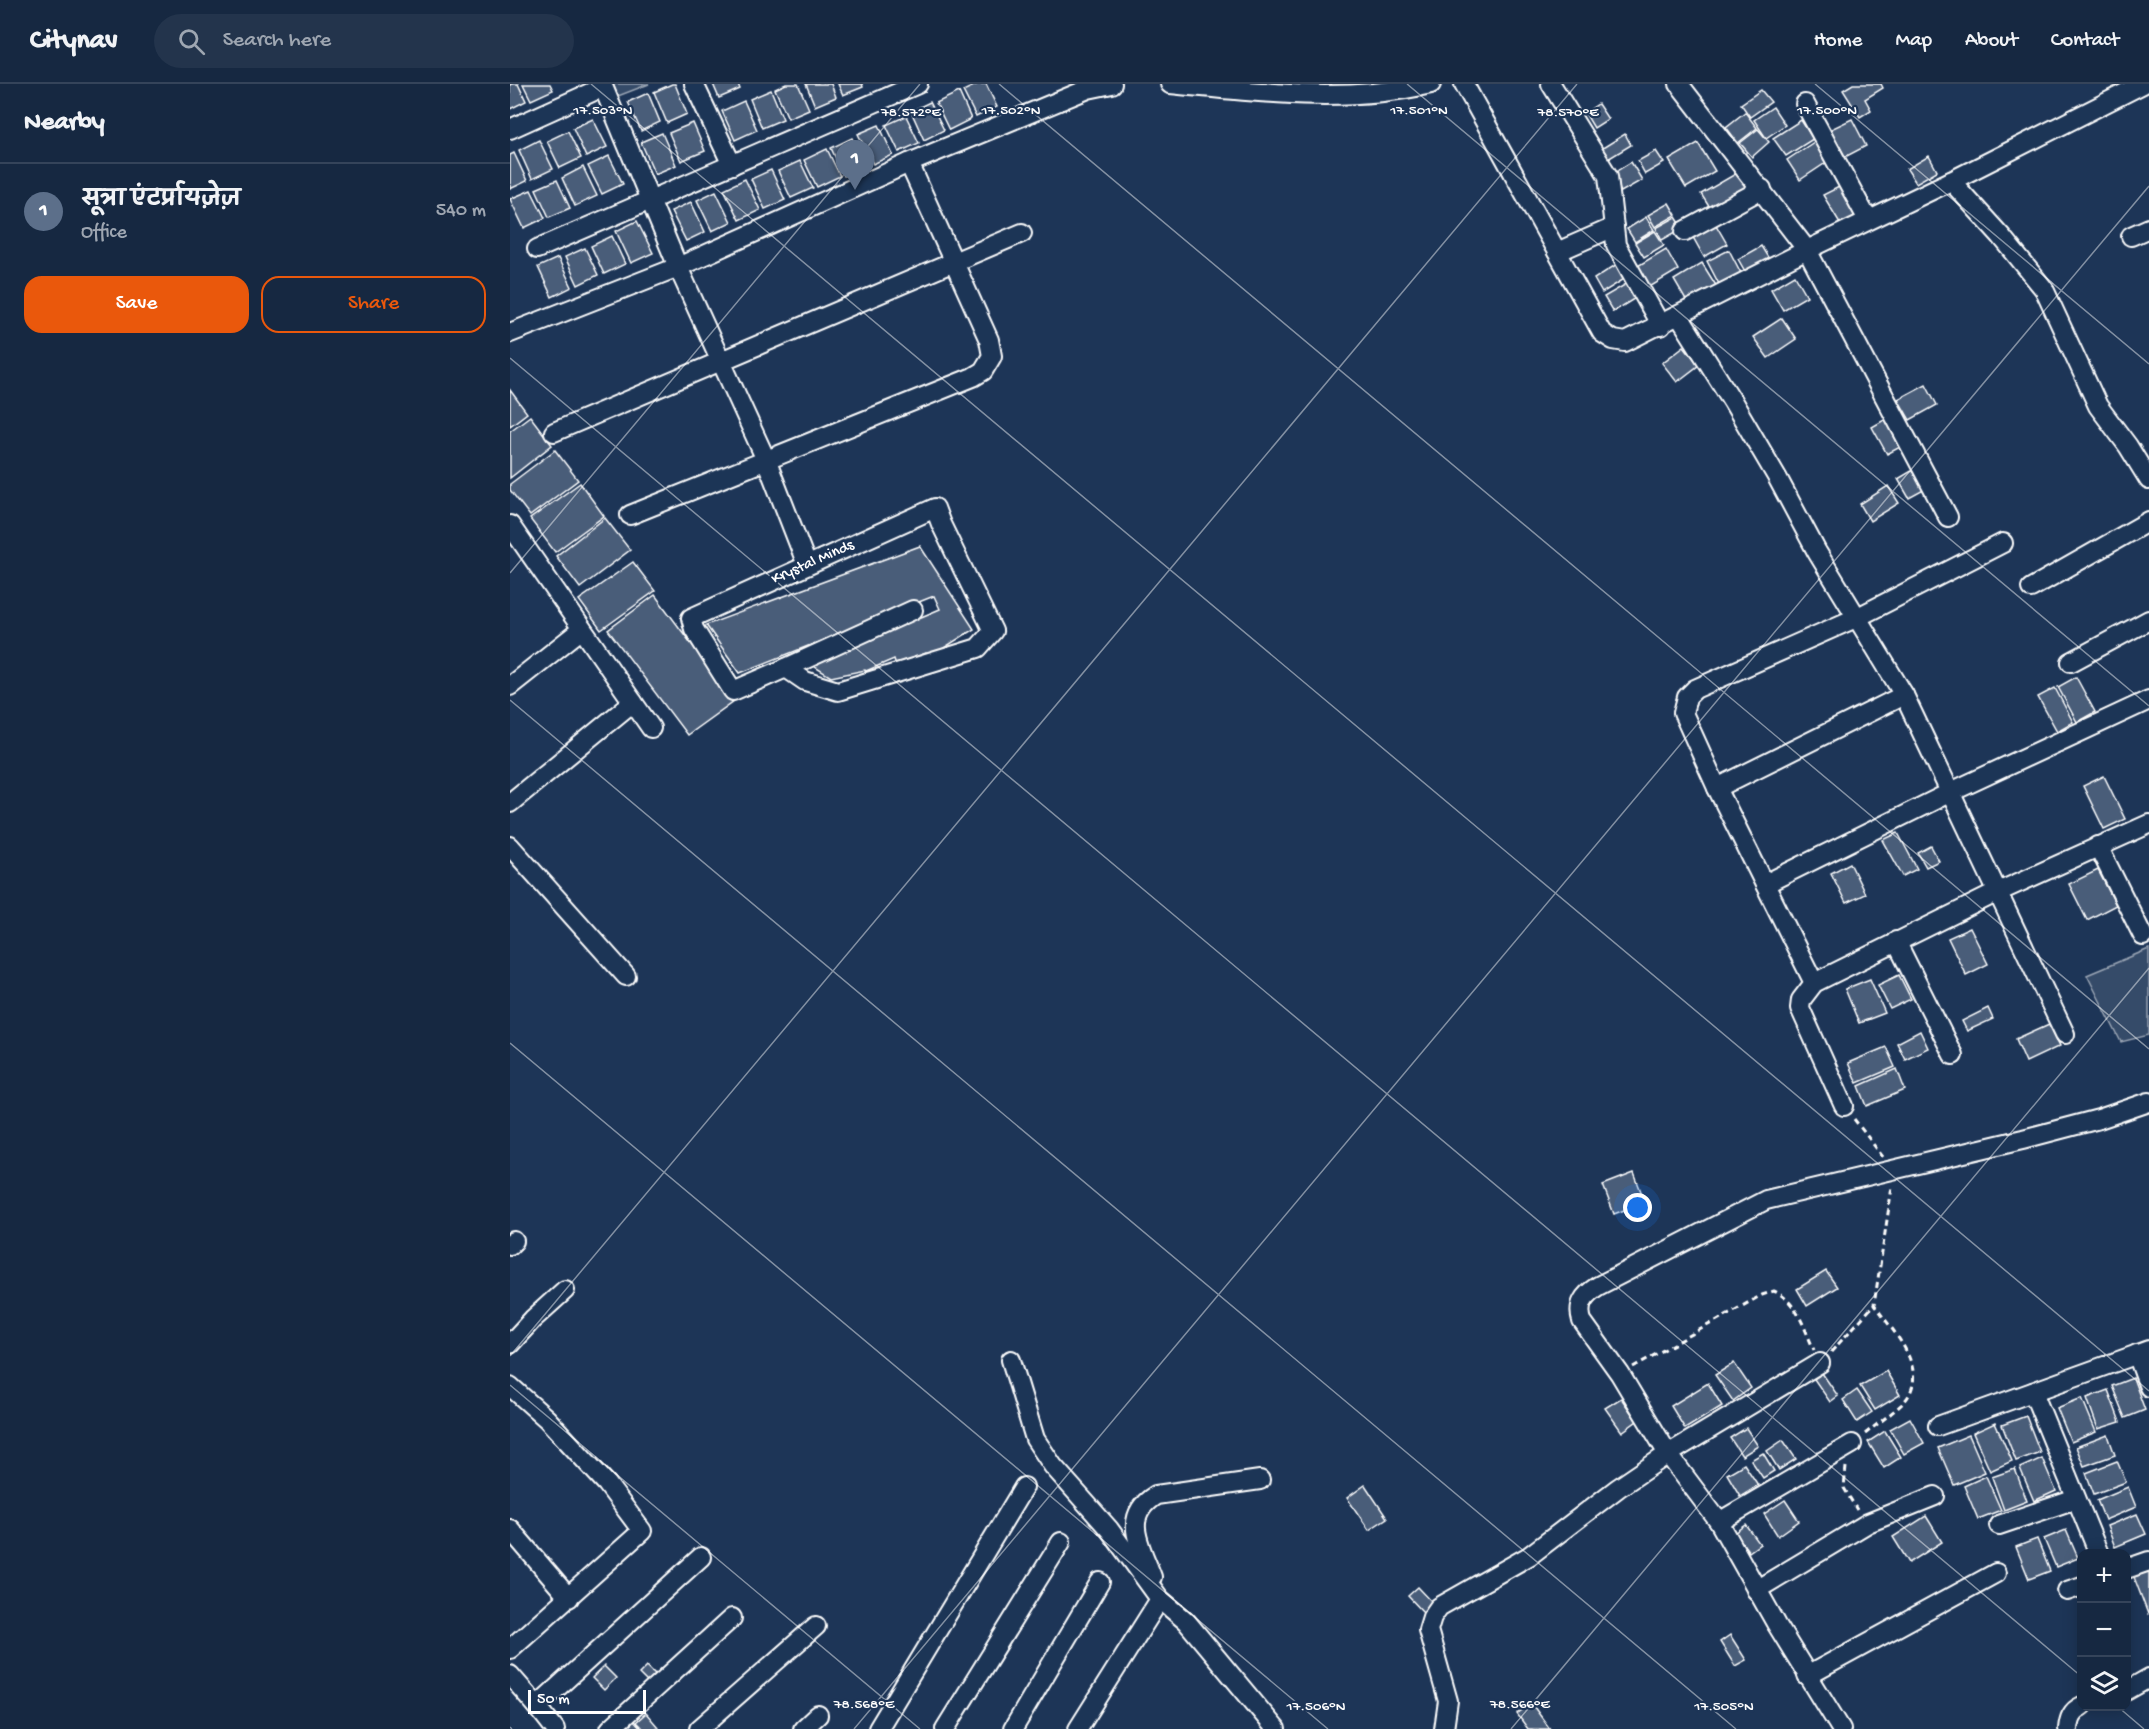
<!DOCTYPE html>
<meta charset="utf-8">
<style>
body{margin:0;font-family:"Gochi Hand","Playpen Sans Deva",sans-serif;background:#23344c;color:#f1f3f6}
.controls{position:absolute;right:18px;bottom:18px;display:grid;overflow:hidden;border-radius:12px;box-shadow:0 3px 15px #0003}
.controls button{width:54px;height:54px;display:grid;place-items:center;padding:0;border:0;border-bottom:2px solid #35445a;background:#162841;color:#f1f3f6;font:30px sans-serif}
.scale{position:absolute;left:18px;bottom:15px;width:118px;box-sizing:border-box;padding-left:6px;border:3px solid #fff;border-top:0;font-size:16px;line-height:21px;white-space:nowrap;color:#fff;-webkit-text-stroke:4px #1d3557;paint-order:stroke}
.you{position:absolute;left:1128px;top:1124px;width:21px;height:21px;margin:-15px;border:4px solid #fff;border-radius:50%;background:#1a73e8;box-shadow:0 0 0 9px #1a73e833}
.badge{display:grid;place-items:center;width:39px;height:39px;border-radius:50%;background:#ea580c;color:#fff;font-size:20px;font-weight:700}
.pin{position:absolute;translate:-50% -50px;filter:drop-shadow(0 2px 3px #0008)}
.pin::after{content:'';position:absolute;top:32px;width:21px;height:18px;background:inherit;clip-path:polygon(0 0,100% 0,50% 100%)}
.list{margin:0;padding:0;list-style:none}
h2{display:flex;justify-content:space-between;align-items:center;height:78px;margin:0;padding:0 24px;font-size:26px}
h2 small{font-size:20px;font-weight:400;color:#9ea6b1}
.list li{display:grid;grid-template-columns:39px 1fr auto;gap:18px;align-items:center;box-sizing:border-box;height:96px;padding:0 24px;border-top:2px solid #35445a}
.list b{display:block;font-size:22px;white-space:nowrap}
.list p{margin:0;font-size:20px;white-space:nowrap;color:#9ea6b1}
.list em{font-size:20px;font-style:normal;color:#9ea6b1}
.actions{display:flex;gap:12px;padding:18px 24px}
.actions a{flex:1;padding:14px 0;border:2px solid #ea580c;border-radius:18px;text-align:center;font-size:21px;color:#ea580c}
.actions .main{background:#ea580c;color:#fff}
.icon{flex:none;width:33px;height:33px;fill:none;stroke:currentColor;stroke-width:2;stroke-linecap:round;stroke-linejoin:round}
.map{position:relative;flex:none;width:1639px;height:1645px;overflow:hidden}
header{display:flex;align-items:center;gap:36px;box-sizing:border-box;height:84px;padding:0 30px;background:#162841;border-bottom:2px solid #35445a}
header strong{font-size:28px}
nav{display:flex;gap:33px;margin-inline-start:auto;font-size:21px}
.search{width:420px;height:54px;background:#23344c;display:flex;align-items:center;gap:15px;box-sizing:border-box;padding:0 21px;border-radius:33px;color:#9ea6b1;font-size:22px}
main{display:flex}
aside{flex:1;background:#162841}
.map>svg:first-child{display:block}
.green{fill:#364b69;stroke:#9aa5b4;stroke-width:1.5}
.building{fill:#4a5d79;stroke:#fff;stroke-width:1.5}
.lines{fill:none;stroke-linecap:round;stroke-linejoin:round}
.minor-casing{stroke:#fff;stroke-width:22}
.path{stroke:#fff;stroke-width:3;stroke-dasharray:6 4.5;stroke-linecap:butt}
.minor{stroke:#1d3557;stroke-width:18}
.ticks{fill:none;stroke:#fff;stroke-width:1.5;stroke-opacity:0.45}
.labels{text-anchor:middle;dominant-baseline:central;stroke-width:4.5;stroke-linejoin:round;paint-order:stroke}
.street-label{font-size:16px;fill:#fff;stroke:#1d3557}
.ticks-label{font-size:15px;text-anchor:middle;fill:#fff;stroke:#1d3557;stroke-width:4.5;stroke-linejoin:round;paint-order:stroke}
</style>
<header>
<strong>Citynav</strong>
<div class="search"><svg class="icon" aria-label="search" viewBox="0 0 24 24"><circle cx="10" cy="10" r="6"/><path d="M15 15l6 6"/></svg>Search here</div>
<nav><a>Home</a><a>Map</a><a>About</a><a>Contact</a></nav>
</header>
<main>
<aside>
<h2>Nearby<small></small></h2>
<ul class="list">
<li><span class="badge" style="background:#5c6f8a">1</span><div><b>सूत्रा एंटर्प्रायज़ेज़</b><p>Office</p></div><em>540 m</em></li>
</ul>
<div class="actions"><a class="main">Save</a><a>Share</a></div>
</aside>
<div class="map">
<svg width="1639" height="1645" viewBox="0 0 1639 1645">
<rect width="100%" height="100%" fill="#1d3557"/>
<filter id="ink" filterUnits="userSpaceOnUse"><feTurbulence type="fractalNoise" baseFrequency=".0167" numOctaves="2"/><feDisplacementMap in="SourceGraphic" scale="12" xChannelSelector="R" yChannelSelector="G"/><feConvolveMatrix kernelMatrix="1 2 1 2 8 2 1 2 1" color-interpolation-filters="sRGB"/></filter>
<g filter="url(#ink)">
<!-- green -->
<g class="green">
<path d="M103 0H139L108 12Z"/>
<path d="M1639 865V951L1611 958 1577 891Z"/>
</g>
<!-- building -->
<g class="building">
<path d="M0 0H8L16 17 0 25Z"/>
<path d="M13 0H40L43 6 21 16Z"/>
<path d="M162 0H165L177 30 157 39 144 8Z"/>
<path d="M203 0H228L230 5 209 14Z"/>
<path d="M276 0H288L299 25 278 34 265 5Z"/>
<path d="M296 0H321L326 13 305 22Z"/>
<path d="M328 0H352L353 3 333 11Z"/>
<path d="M468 0H476L487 23 466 33 453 7Z"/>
<path d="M1343 0H1371L1373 4 1355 15 1361 26 1350 33 1333 6Z"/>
<path d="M261 6 273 35 252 44 240 15Z"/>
<path d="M1251 6 1261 18 1240 33 1231 20Z"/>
<path d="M449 8 461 35 439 46 426 19Z"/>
<path d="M138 9 150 38 131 47 118 18Z"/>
<path d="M234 17 247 46 225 56 212 27Z"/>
<path d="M420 18 434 46 414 56 401 27Z"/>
<path d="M1088 20 1098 35 1084 44 1075 29Z"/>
<path d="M1263 23 1275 41 1256 54 1244 36Z"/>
<path d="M1235 28 1247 44 1228 59 1216 43Z"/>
<path d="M396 32 409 59 389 68 376 41Z"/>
<path d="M83 35 97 63 76 73 63 44Z"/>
<path d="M1342 35 1356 62 1335 73 1321 45Z"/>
<path d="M1291 36 1303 55 1276 72 1263 54Z"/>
<path d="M183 39 195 67 171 77 159 49Z"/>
<path d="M369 41 383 71 363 80 348 50Z"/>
<path d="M1248 45 1259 58 1242 73 1230 59Z"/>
<path d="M58 47 71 74 50 84 37 57Z"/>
<path d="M152 49 166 81 145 90 131 58Z"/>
<path d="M1115 50 1121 61 1098 75 1091 65Z"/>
<path d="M342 54 355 82 334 92 321 64Z"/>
<path d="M29 56 43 85 22 95 9 66Z"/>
<path d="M1304 58 1317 78 1290 96 1277 76Z"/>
<path d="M1188 59 1205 87 1176 104 1159 76Z"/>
<path d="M317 65 330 92 307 103 294 76Z"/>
<path d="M1146 67 1154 79 1135 90 1128 77Z"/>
<path d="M4 69 17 97 0 105V71Z"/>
<path d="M99 72 113 100 92 110 78 82Z"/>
<path d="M1419 72 1427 87 1406 99 1397 85Z"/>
<path d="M290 77 303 104 281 114 268 87Z"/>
<path d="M1121 78 1132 96 1111 108 1100 91Z"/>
<path d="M73 83 87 112 65 122 52 94Z"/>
<path d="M261 86 275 116 255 125 241 95Z"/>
<path d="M1227 89 1239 108 1203 129 1191 110Z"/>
<path d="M235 95 250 126 229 136 214 105Z"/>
<path d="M47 96 60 124 39 133 26 105Z"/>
<path d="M1331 102 1350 134 1333 144 1313 111Z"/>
<path d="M21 106 35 134 14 144 0 115Z"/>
<path d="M206 107 221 138 202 147 187 116Z"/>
<path d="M181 118 195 148 176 157 161 127Z"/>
<path d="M1159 119 1166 131 1145 143 1138 131Z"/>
<path d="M1136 133 1144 146 1125 158 1117 145Z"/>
<path d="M1166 133 1173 144 1152 156 1146 144Z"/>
<path d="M1202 134 1217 160 1194 173 1179 146Z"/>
<path d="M127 137 143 169 121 179 106 147Z"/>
<path d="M1145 147 1154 161 1134 173 1125 159Z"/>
<path d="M102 152 115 180 94 190 81 162Z"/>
<path d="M1251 162 1259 175 1236 189 1228 175Z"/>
<path d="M75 164 88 191 68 201 55 173Z"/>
<path d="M1156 165 1168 186 1138 204 1126 183Z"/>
<path d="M1219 166 1232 191 1210 202 1197 177Z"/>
<path d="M48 174 62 203 42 213 28 183Z"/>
<path d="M1192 179 1207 203 1178 220 1164 196Z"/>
<path d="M1107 180 1116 194 1092 209 1084 195Z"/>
<path d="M1285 191 1297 212 1273 226 1261 205Z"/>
<path d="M1118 199 1127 213 1103 228 1094 213Z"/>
<path d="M1272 234 1286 255 1258 274 1243 253Z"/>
<path d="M1174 262 1189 281 1167 298 1152 279Z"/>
<path d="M1416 300 1427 321 1400 336 1388 315Z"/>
<path d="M0 306 17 329 0 342Z"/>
<path d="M20 332 42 361 0 394V347Z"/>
<path d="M1381 332 1396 360 1377 370 1362 343Z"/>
<path d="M45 366 68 396 20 432 0 406V400Z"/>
<path d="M1410 382 1421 402 1399 414 1388 395Z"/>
<path d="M70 399 94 432 45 468 20 435Z"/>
<path d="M1378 402 1389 419 1360 437 1350 420Z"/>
<path d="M95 434 120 466 70 504 46 472Z"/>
<path d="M410 462 464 545 418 574 416 569 386 581 384 575 356 587 355 586 321 593 300 580 430 525 424 512 230 589 196 541Z"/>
<path d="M123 478 145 507 91 546 69 516Z"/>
<path d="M145 511 224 617 177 651 98 546Z"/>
<path d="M1566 593 1585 628 1567 638 1548 603Z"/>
<path d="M1545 604 1563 638 1547 647 1528 613Z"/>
<path d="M1594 692 1615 735 1594 745 1573 702Z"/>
<path d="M1388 749 1407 785 1393 792 1373 756Z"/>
<path d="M1421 762 1429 777 1416 783 1408 769Z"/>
<path d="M1340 779 1355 810 1336 819 1321 789Z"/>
<path d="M1588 786 1606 821 1577 836 1559 800Z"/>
<path d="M1460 844 1478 880 1456 891 1438 854Z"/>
<path d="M1389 891 1401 915 1380 925 1368 901Z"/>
<path d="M1360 895 1375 929 1349 939 1335 905Z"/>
<path d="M1478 924 1483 935 1457 947 1452 937Z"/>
<path d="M1539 940 1550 962 1516 978 1506 955Z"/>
<path d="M1410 947 1418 964 1395 975 1387 959Z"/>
<path d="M1376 963 1385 983 1347 999 1338 979Z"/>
<path d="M1387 985 1395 1006 1357 1022 1349 1002Z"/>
<path d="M1124 1089 1135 1118 1104 1130 1093 1101Z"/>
<path d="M1316 1187 1327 1203 1297 1222 1287 1205Z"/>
<path d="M1224 1279 1241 1304 1223 1317 1205 1291Z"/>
<path d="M1376 1287 1390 1311 1365 1326 1350 1302Z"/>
<path d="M1312 1289 1328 1312 1320 1318 1304 1295Z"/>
<path d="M1623 1294 1635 1326 1615 1334 1602 1302Z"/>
<path d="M1198 1299 1212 1322 1175 1345 1161 1322Z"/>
<path d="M1347 1306 1362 1328 1347 1338 1333 1316Z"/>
<path d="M1598 1306 1610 1338 1588 1345 1577 1314Z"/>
<path d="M1111 1314 1127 1337 1112 1348 1095 1324Z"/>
<path d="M1572 1314 1586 1348 1561 1358 1547 1324Z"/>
<path d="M1516 1332 1530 1368 1506 1377 1492 1341Z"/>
<path d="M1400 1334 1414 1359 1394 1370 1380 1345Z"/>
<path d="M1485 1339 1502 1377 1480 1387 1463 1349Z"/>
<path d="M1236 1344 1248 1362 1232 1372 1220 1354Z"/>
<path d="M1375 1347 1391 1373 1374 1384 1358 1358Z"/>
<path d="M1459 1351 1475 1388 1444 1401 1428 1364Z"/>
<path d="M1598 1351 1605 1371 1574 1382 1566 1363Z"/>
<path d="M1273 1356 1286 1375 1269 1386 1257 1367Z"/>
<path d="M1253 1369 1264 1387 1253 1394 1241 1376Z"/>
<path d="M1532 1374 1546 1407 1524 1417 1510 1384Z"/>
<path d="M1607 1377 1616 1398 1584 1410 1576 1389Z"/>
<path d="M1234 1380 1248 1401 1230 1412 1217 1390Z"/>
<path d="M1505 1385 1517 1417 1494 1426 1482 1393Z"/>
<path d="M1476 1392 1491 1426 1468 1435 1454 1402Z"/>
<path d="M855 1401 877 1434 859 1446 837 1414Z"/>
<path d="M1618 1403 1626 1423 1595 1436 1587 1416Z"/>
<path d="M1275 1416 1289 1437 1268 1452 1254 1430Z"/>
<path d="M1627 1430 1636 1450 1605 1463 1597 1442Z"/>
<path d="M1416 1432 1432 1458 1399 1479 1383 1453Z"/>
<path d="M1236 1441 1250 1460 1239 1468 1225 1449Z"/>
<path d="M1556 1446 1568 1474 1546 1483 1534 1455Z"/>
<path d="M1527 1455 1540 1487 1519 1495 1506 1463Z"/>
<path d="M1639 1487V1529L1638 1530 1624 1493Z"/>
<path d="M908 1503 924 1520 914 1529 898 1512Z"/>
<path d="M1220 1551 1236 1576 1225 1582 1210 1558Z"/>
<path d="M94 1582 106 1594 94 1606 82 1594Z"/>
<path d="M137 1582 147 1592 139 1600 129 1590Z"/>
<path d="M1021 1619 1040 1645H1018L1007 1630Z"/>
<path d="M136 1629 148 1643 145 1645H133L126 1638Z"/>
<path d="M124 1637 131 1645H116Z"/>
</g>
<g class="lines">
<defs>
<g id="minor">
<path d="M92 0 168 183 257 378 297 481"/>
<path d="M184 0 222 81"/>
<path d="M660 0C747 8 834 20 921 0"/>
<path d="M954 0 1092 249 1103 256 1115 258 1297 166 1441 97 1633 0"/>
<path d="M1041 0 1098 92 1106 161 1151 242"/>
<path d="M1169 0 1297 166 1438 433"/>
<path d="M1295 20 1358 136"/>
<path d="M0 45 93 3"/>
<path d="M1441 97 1491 152 1534 205 1588 322 1618 362 1639 396"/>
<path d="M1175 147 1252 105"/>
<path d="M1621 152 1639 144"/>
<path d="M27 165 408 0"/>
<path d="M1047 168 1104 143"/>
<path d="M1169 232 1223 318 1267 393 1307 468 1394 611 1555 950"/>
<path d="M0 249 168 183 399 79 578 5 602 0"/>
<path d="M44 348 512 149"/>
<path d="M425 424 431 440 483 547 468 564 328 607 295 597 276 584 223 607 184 545 181 534Z"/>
<path d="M120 431 463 293 473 287 482 272 479 256 399 79"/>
<path d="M0 441 141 644"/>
<path d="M1521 504 1639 437"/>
<path d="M1561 578 1639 536"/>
<path d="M276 584 403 526"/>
<path d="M0 602 72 545"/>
<path d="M1207 704 1394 611"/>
<path d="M0 719 123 618"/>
<path d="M0 762 116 892"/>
<path d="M1588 762 1633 852"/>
<path d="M1255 800 1441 708 1639 616"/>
<path d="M1386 857 1443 971"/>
<path d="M1304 899 1207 704 1173 629 1177 613 1185 605 1348 533 1493 459"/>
<path d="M1334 1022 1290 924 1291 916 1304 899 1488 808 1639 740"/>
<path d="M0 1161 4 1157"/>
<path d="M0 1260 23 1235 55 1206"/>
<path d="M1627 1270 1639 1303"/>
<path d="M501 1276 525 1355 543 1382 599 1445 650 1515 676 1537 766 1645"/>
<path d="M0 1302 37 1335 97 1400 132 1447 0 1565"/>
<path d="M1523 1308 1589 1470"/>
<path d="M1428 1342 1639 1266"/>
<path d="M1209 1438 1342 1360"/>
<path d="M1489 1441 1566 1415"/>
<path d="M0 1445 59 1514"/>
<path d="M1616 1485 1639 1477"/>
<path d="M642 1493C631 1462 610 1433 646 1411L750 1396"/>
<path d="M1246 1506 1358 1439 1425 1412"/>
<path d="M1557 1507 1572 1502"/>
<path d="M0 1591 27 1622"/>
<path d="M1297 1592 1486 1489"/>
<path d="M1616 1607 1639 1594"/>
<path d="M45 1645 27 1622 191 1473"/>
<path d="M100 1645 222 1534"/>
<path d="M189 1645 306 1542"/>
<path d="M293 1645 308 1631"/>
<path d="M368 1645 514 1403"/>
<path d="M435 1645 551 1458"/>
<path d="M503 1645 590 1498"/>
<path d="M568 1645 650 1515"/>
<path d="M934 1645 938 1617 918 1546 922 1533 929 1523 1019 1472 1108 1404 1158 1370 1310 1279"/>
<path d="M1331 1645 1267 1541 1209 1438 1158 1370 1110 1290 1072 1237C1067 1220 1074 1211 1088 1202L1256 1116 1513 1055 1589 1035 1639 1018"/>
<path d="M1558 1645C1559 1635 1561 1627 1572 1622"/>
</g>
</defs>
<!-- minor casing -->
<use href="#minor" class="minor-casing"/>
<!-- path -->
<g class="path">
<path d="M1344 1035 1373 1073"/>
<path d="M1321 1268 1364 1221"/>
<path d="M1123 1283 1252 1211 1264 1207C1287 1217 1294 1244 1304 1266"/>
<path d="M1355 1350C1367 1340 1380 1331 1392 1320 1423 1289 1384 1248 1364 1221L1382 1103"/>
<path d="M1336 1383 1334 1404 1347 1426"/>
</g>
<!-- minor -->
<use href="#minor" class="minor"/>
</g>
</g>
<!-- ticks -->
<path class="ticks" d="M81 0 1639 1307M489 0 1639 965M897 0 1639 622M1305 0 1639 280M0 274 1572 1593M0 489 410 0M0 616 1226 1645M0 959 818 1645M0 1272 1067 0M0 1301 410 1645M1607 1622 1634 1645M0 1643 2 1645M344 1645 1639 102M1001 1645 1639 884"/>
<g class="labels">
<!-- street labels -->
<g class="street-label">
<text transform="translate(303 479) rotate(-24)">Krystal Minds</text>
</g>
</g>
<g class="ticks-label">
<text x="93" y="30">17.503°N</text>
<text x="501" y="30">17.502°N</text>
<text x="909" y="30">17.501°N</text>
<text x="1317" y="30">17.500°N</text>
<text x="401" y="32">78.572°E</text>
<text x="1058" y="32">78.570°E</text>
<text x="354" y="1624">78.568°E</text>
<text x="1010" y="1624">78.566°E</text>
<text x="806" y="1626">17.506°N</text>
<text x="1214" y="1626">17.505°N</text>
</g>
</svg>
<div class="controls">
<button>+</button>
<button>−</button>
<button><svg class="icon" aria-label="layers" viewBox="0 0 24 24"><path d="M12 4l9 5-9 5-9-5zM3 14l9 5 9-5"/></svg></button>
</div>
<div class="scale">50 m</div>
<div class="you"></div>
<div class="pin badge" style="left:345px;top:106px;background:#5c6f8a">1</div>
</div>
</main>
